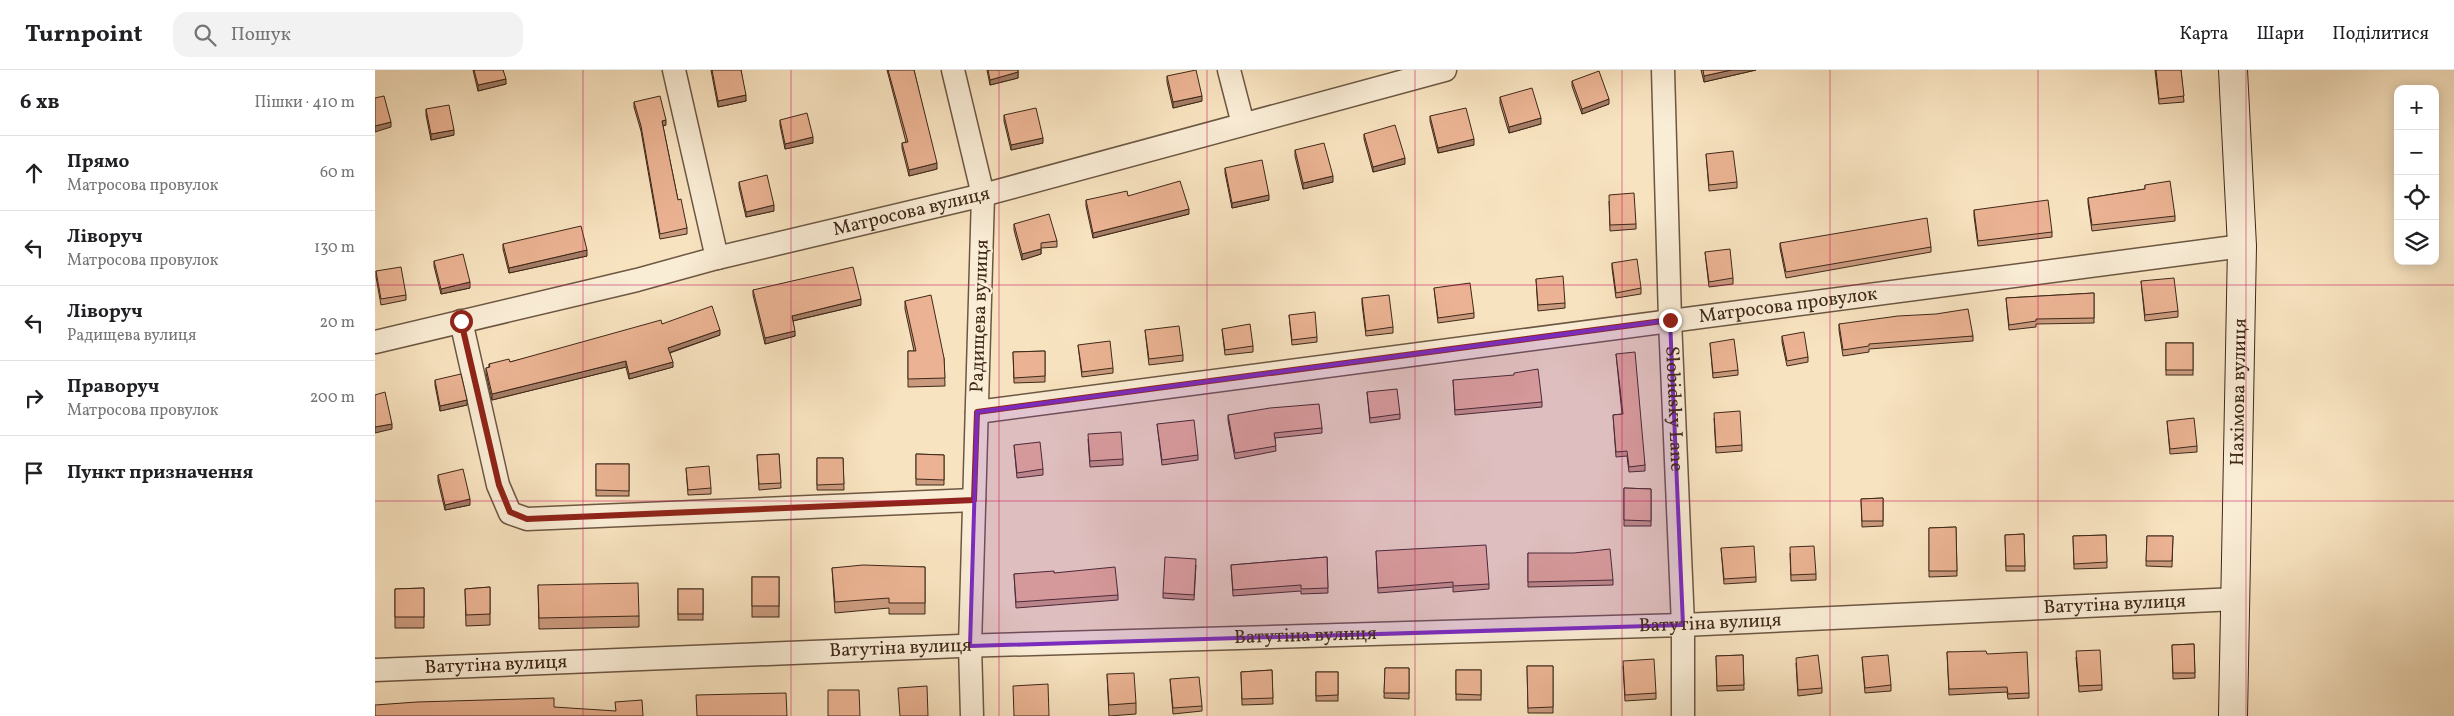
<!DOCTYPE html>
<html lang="uk">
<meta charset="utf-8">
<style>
body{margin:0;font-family:Vollkorn,serif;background:#f2f2f2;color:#202124}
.controls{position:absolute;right:15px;top:15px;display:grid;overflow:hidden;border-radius:10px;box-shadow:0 2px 12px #0003}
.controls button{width:45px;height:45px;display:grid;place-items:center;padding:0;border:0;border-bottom:1px solid #e0e0e0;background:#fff;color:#202124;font:25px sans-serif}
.stop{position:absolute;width:15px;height:15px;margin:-11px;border:4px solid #8f2418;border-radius:50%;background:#fff}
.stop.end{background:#8f2418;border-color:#fff;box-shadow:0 1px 5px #0008}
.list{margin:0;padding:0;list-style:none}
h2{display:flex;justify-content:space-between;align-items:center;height:65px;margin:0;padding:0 20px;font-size:21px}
h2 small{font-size:16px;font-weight:400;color:#757577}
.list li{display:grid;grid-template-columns:32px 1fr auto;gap:15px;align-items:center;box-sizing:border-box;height:75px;padding:0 20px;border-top:1px solid #e0e0e0}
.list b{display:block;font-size:19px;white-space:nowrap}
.list p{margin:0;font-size:16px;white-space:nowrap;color:#757577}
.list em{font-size:16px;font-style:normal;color:#757577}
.icon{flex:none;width:28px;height:28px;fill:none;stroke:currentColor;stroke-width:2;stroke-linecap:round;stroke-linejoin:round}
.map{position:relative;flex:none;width:2079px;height:646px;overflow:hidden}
header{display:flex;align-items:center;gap:30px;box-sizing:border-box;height:70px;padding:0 25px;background:#fff;border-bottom:1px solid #e0e0e0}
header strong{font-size:24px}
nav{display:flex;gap:28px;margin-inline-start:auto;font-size:18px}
.search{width:350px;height:45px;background:#f2f2f2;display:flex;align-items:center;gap:12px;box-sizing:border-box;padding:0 18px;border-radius:15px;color:#757577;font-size:19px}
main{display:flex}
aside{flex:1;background:#fff}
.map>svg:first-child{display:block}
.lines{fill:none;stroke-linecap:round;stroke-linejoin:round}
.street-casing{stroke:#6d5742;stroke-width:25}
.secondary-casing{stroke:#3f2818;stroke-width:30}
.street{stroke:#faedd6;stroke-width:22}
.secondary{stroke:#faedd6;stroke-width:28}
.wall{fill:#ca9a7e;stroke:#3f2818}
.shaded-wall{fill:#a47d67;stroke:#3f2818}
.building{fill:#ebb393;stroke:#3f2818}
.route{stroke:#8f2418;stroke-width:6}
.marked{fill:#7b2cbf;fill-opacity:0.2;stroke:#7b2cbf;stroke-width:4;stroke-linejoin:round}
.grid{fill:none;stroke:#c2185b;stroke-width:1;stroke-opacity:0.55}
.labels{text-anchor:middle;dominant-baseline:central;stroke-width:4.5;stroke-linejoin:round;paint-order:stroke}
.street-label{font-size:19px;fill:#3f2818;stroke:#faedd6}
</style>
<header>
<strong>Turnpoint</strong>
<div class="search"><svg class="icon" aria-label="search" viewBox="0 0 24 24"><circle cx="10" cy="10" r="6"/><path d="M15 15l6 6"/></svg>Пошук</div>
<nav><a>Карта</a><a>Шари</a><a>Поділитися</a></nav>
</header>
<main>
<aside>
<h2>6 хв<small>Пішки · 410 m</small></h2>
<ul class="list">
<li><svg class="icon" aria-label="ahead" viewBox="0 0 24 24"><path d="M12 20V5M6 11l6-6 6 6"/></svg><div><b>Прямо</b><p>Матросова провулок</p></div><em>60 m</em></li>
<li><svg class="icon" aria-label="left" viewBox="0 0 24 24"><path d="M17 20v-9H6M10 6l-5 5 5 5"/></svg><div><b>Ліворуч</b><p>Матросова провулок</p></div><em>130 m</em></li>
<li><svg class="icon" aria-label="left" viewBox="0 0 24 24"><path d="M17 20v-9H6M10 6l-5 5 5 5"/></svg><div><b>Ліворуч</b><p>Радищева вулиця</p></div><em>20 m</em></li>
<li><svg class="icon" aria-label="right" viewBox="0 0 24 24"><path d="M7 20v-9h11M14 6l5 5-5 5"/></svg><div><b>Праворуч</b><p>Матросова провулок</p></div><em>200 m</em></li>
<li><svg class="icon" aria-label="arrive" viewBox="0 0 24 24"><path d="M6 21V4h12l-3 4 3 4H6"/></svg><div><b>Пункт призначення</b></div></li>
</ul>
</aside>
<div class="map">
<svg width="2079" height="646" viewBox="0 0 2079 646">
<rect width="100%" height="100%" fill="#f8e3c0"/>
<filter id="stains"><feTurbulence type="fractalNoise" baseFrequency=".004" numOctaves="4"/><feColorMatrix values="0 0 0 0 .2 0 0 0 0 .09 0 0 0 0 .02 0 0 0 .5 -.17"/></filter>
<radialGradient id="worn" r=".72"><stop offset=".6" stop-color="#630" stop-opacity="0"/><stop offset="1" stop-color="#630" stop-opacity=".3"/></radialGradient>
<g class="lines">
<defs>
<g id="street">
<path d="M299 0 342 188"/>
<path d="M578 0 608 125 595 576 597 646"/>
<path d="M854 0 868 54"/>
<path id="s1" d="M1288 0 1295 250 1308 555V646"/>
<path d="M86 251 123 415 135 443 152 449 599 430"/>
<path id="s2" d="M0 272 262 210 342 188 608 125 1070 0"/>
<path id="s3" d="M602 342 1867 176"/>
<path id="s4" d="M0 600 585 576 1308 555 1861 529"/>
</g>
<g id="secondary">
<path id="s5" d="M1858 646 1867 176 1858 0"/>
</g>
</defs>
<!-- street casing -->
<use href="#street" class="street-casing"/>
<!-- secondary casing -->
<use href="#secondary" class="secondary-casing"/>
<!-- street -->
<use href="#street" class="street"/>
<!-- secondary -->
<use href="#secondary" class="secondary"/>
</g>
<!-- wall -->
<g class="wall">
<path d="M98 0H128L131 14 103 21Z"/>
<path d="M336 0H366L371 31 343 37Z"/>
<path d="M512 0H539L562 99 534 106 527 78V73L531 72Z"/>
<path d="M612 0H643V8L615 15Z"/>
<path d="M1326 0H1381L1329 12Z"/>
<path d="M1780 0H1806L1809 32 1784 34Z"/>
<path d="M792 6 827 31 798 38 792 12Z"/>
<path d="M1197 11 1234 34 1207 44 1197 16Z"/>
<path d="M1125 27 1166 54 1134 63 1125 33Z"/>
<path d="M259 32 291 55 288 56 303 130 312 158V164L285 169 266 61 259 37Z"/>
<path d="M51 39 79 65 56 70 51 45Z"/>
<path d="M629 45 668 73 636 80 629 51Z"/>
<path d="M1055 46 1099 75 1063 83 1055 51Z"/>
<path d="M405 50 438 73 410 79 405 55Z"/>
<path d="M989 64 1030 94 998 102 989 69Z"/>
<path d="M920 80 958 112 928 119 920 86Z"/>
<path d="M1331 84 1362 112V118L1334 121Z"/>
<path d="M850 98 894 130 857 138 850 103Z"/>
<path d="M364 112 399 141 371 147 364 117Z"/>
<path d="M1770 115 1800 146V151L1717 161 1713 133V128L1770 119Z"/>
<path d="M753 126 814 144 718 168 711 136V130Z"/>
<path d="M1234 131 1261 154V159L1235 161Z"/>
<path d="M1599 140 1677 162V167L1603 176 1599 146Z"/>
<path d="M639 154 682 171V177L666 178V184L647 190 639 160Z"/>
<path d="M1405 173 1556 177V182L1411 208 1405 178Z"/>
<path d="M128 174 212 186 134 203 128 179Z"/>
<path d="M1330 182 1358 208V214L1334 217Z"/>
<path d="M59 191 95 218 66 224 59 196Z"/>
<path d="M1237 193 1266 218V224L1241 228 1237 198Z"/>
<path d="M1 201 31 225V230L6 235 1 207Z"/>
<path d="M1161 209 1190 233V238L1163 241Z"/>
<path d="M1766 211 1803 241V247L1770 251Z"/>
<path d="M1059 218 1099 243V248L1063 253Z"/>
<path d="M378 220 486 235 418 251 420 266 390 274 378 225Z"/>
<path d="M1719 223V253L1661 254V257L1634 260 1631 228Z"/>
<path d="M987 228 1018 257V263L991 266 987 234Z"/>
<path d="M530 231 569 288 570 316 533 317V281H539L530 239Z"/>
<path d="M914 245 942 267V272L917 275Z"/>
<path d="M287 254 345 265 295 283 298 297 254 309 251 297 117 330 111 303V298L114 297V294L135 292Z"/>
<path d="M1464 254 1598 266V271L1494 279V282L1468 286 1464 260Z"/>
<path d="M847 259 878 276V282L850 285Z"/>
<path d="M770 260 808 285V291L774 295Z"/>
<path d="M1407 266 1433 287V292L1412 296 1407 272Z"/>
<path d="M1335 273 1363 300V305L1338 308Z"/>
<rect x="1791" y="273" width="27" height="32"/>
<path d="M703 275 738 298V303L707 307Z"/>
<path d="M670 281V312L639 313 638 282Z"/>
<path d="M1241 284 1270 395V401L1254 402 1252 386 1241 387 1238 345 1247 344Z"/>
<path d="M60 310 92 335 65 341 60 315Z"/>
<path d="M1078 310 1167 332V337L1080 345Z"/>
<path d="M992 322 1025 344V349L995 353Z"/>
<path d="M853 345 947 358V363L900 368 901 381 860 389 853 350Z"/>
<path d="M1339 348 1367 375V381L1341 383Z"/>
<path d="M1792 351 1822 376V382L1795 384Z"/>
<path d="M782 354 823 385V390L787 395Z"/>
<path d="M713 369 748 389V395L715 397Z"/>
<path d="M639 375 668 399V405L642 408Z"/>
<path d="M404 384 406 418 384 420 382 385Z"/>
<path d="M541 384 569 385V415H541Z"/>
<path d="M442 388H468L469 420H442Z"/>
<rect x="221" y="394" width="33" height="32"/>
<path d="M311 398 336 418V424L313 425Z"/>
<path d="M63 405 95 435 70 440 63 411Z"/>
<path d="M1249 418 1276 419V456H1249Z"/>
<path d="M1508 428V456L1487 457 1486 429Z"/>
<path d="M1581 457 1582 506 1554 507V458Z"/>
<path d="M1649 464 1650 501H1631L1630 465Z"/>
<path d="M1731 465 1732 498 1699 499 1698 466Z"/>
<path d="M1772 466H1798L1797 497 1771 496Z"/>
<path d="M1346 478 1381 507V512L1349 514Z"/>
<path d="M1001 481 1114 514V519L1078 522V517L1003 523Z"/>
<path d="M1153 483 1238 510V515L1153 517Z"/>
<path d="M1415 483 1441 504V510L1416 511Z"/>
<path d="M952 487 953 523 926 524V521L858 526 856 495Z"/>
<path d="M821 495 819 530 788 528V523Z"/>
<path d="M550 497V544H514V538L460 543 457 498Z"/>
<path d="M679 503 743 525V530L641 538 639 504Z"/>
<rect x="377" y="507" width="27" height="40"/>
<path d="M163 515 264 546V557L164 559Z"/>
<path d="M115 517V555L91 556 90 519Z"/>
<path d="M49 518V558H20V519Z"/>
<rect x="303" y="519" width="25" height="31"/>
<path d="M1819 574 1820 608 1798 609 1797 575Z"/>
<path d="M1572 582 1612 584 1654 623V628L1633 629 1632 622 1574 625Z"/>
<path d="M1368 585 1369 620 1342 621 1341 586Z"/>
<path d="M1487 587 1516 615V621L1490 623Z"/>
<path d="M1701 587 1727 615V620L1704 622Z"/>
<path d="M1421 593 1447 618V623L1423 626Z"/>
<path d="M1152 596H1178V643H1153Z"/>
<path d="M1248 596 1281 623V629L1250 631Z"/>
<path d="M1010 598H1034V629L1009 628Z"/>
<path d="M897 600 898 634 867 635 866 602Z"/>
<rect x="1081" y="600" width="25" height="30"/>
<rect x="941" y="602" width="22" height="29"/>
<path d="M732 604 761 633V644L734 646Z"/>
<path d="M795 609 827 636V641L798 644Z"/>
</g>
<!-- shaded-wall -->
<g class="shaded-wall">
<path d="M1356 0H1381L1329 12V6Z"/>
<path d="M643 2V8L615 15V10Z"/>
<path d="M131 9V14L103 21V15Z"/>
<path d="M371 25V31L343 37V31Z"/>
<path d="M827 26V31L798 38V32Z"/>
<path d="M1234 29V34L1207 44V39Z"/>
<path d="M1166 48V54L1134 63V57Z"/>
<path d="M291 50V55L287 56V51Z"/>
<path d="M16 52V57L0 62V56Z"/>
<path d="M79 60V65L56 70V64Z"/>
<path d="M438 67V73L410 79V74Z"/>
<path d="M668 68V73L636 80V75Z"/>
<path d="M1099 69V75L1063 83V78Z"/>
<path d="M1030 88V94L998 102V97Z"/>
<path d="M562 93V99L534 106V100Z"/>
<path d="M958 106V112L928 119V113Z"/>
<path d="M894 125V130L857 138V133Z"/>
<path d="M399 135V141L371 147V142Z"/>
<path d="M814 139V144L718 168V163Z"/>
<path d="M666 179V184L647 190V184Z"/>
<path d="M212 180V186L134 203V198Z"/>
<path d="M95 212V218L66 224V219Z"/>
<path d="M486 229V235L417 251V246Z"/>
<path d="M345 260V265L293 283V278Z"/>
<path d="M420 261V266L390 274V268Z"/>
<path d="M251 291V297L117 330V324Z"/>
<path d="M298 292V297L254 309V304Z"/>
<path d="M92 330V335L65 341V336Z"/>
<path d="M17 354V359L0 363V357Z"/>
<path d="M95 429V435L70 440V435Z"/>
</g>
<!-- building -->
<g class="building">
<path d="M99 0H128L131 9 103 15Z"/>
<path d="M337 0H366L371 25 343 31Z"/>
<path d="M513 0H539L562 93 534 100 527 73 533 72Z"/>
<path d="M613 0H643V2L615 10Z"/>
<path d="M821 0 827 26 798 32 792 6Z"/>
<path d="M1328 0H1356L1329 6Z"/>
<path d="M1781 0H1806L1809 26 1784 29Z"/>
<path d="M1224 1 1234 29 1207 39 1197 11Z"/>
<path d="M1157 18 1166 48 1134 57 1125 27Z"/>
<path d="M9 26 16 52 0 56V28Z"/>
<path d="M285 26 291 50 287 51 303 130 306 129 312 158 285 164 266 56 259 32Z"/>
<path d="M74 35 79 60 56 64 51 39Z"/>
<path d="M661 38 668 68 636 75 629 45Z"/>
<path d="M1091 38 1099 69 1063 78 1055 46Z"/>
<path d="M432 43 438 67 410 74 405 50Z"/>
<path d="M1020 55 1030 88 998 97 989 64Z"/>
<path d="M949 73 958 106 928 113 920 80Z"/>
<path d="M1358 81 1362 112 1334 115 1331 84Z"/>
<path d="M887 90 894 125 857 133 850 98Z"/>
<path d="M392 105 399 135 371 142 364 112Z"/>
<path d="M805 111 814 139 718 163 711 130 752 121 753 126Z"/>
<path d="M1795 111 1800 146 1717 155 1713 128 1770 119V115Z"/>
<path d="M1259 123 1261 154 1235 155 1234 125Z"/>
<path d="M1673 130 1677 162 1603 171 1599 140Z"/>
<path d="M674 144 682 171 666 173V179L647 184 639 154Z"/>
<path d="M1552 148 1556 177 1411 202 1405 173Z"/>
<path d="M206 156 212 180 134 198 128 174Z"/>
<path d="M1355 179 1358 208 1334 212 1330 182Z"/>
<path d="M88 184 95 212 66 219 59 191Z"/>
<path d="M1262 189 1266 218 1241 223 1237 193Z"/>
<path d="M26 197 31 225 6 229 1 201Z"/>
<path d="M478 197 486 229 417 246 420 261 390 268 378 220Z"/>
<path d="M1188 206 1190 233 1163 235 1161 209Z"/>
<path d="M1799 208 1803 241 1770 245 1766 211Z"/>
<path d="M1095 213 1099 243 1063 248 1059 218Z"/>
<path d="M1719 223V248L1661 249V251L1634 255 1631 228Z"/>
<path d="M556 225 569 288 570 308 533 309V281H541L530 231Z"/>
<path d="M1014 225 1018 257 991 261 987 228Z"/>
<path d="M337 236 345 260 293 278 298 292 254 304 251 291 117 324 111 298 115 297 114 294 134 289 135 292 286 250 287 254Z"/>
<path d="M1593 239 1598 266 1494 274V276L1468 280 1464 254 1523 246 1561 244Z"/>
<path d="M940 242 942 267 917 270 914 245Z"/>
<path d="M875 254 878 276 850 280 847 259Z"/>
<path d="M804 256 808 285 774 289 770 260Z"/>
<path d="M1429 262 1433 287 1412 291 1407 266Z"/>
<path d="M1359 269 1363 300 1338 303 1335 273Z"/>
<path d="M735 271 738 298 707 302 703 275Z"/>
<rect x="1791" y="273" width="27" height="27"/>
<path d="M670 281V306L639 308 638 282Z"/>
<path d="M1260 282 1270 395 1254 397 1252 381 1241 382 1238 345 1248 344 1241 284Z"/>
<path d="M1163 299 1167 332 1080 340 1078 310 1139 305V303Z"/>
<path d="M86 304 92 330 65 336 60 310Z"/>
<path d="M1022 319 1025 344 995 348 992 322Z"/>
<path d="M10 322 17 354 0 357V325Z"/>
<path d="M944 334 947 358 899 363 901 376 860 383 853 345 895 338Z"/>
<path d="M1365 341 1367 375 1341 377 1339 343Z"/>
<path d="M1819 348 1822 376 1795 379 1792 351Z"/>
<path d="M819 350 823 385 787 390 782 354Z"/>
<path d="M746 362 748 389 715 391 713 364Z"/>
<path d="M665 372 668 399 642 403 639 375Z"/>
<path d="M404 384 406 413 384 414 382 385Z"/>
<path d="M541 384 569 385V410L541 409Z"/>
<path d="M442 388H468L469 414 442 415Z"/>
<path d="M221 394H254V421L221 420Z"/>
<path d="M334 396 336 418 313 420 311 398Z"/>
<path d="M88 399 95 429 70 435 63 405Z"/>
<path d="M1249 418 1276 419V451L1249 450Z"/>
<path d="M1508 428V451H1487L1486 429Z"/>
<path d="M1581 457 1582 501H1554V458Z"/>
<path d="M1649 464 1650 496H1631L1630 465Z"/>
<path d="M1731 465 1732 492 1699 494 1698 466Z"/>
<path d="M1772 466H1798L1797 491H1771Z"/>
<path d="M1111 475 1114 514 1078 516V512L1003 518 1001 481Z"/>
<path d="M1379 476 1381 507 1349 509 1346 478Z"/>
<path d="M1439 476 1441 504 1416 505 1415 477Z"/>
<path d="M1235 479 1238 510 1153 512V483H1199Z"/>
<path d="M790 487 821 489 819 525 788 523Z"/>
<path d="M952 487 953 518 926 519V515L858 520 856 495Z"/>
<path d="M488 495 550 497V533H514V528L460 532 457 498Z"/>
<path d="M740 497 743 525 641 532 639 504 679 501V503Z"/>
<rect x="377" y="507" width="27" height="29"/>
<path d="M263 513 264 546 164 548 163 515Z"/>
<path d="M115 517V544L91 545 90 519Z"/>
<path d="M49 518V547H20V519Z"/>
<rect x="303" y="519" width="25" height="25"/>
<path d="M1819 574 1820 603H1798L1797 575Z"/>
<path d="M1725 580 1727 615 1704 616 1701 581Z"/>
<path d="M1611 581 1612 584 1652 582 1654 623 1633 624 1632 617 1574 619 1572 582Z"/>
<path d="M1368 585 1369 615 1342 616 1341 586Z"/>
<path d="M1443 585 1447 618 1423 620 1421 588Z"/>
<path d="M1513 585 1516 615 1490 618 1487 587Z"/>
<path d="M1279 589 1281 623 1250 625 1248 591Z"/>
<path d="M1152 596H1178V637L1153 638Z"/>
<path d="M1010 598H1034V623H1009Z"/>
<path d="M897 600 898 628 867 629 866 602Z"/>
<path d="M1081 600H1106V625L1081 624Z"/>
<path d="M941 602H963V625L941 626Z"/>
<path d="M759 603 761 633 734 635 732 604Z"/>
<path d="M824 607 827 636 798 638 795 609Z"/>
<path d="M673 614 674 646H639L638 616Z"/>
<path d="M552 616 553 646H525L523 618Z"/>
<path d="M453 620H484L485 646H453Z"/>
<path d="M411 623 412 646H322L321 625Z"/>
<path d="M179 628V637L241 641 240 632 267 630 268 646H0V635L42 632Z"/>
</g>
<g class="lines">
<!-- route -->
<path class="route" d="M86 251 124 415 135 442 152 449 599 430 602 342 1295 250"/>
</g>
<!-- marked area -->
<path class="marked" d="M1295 250 1308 555 595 576 602 342Z"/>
<!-- grid -->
<path class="grid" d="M208 0V646M416 0V646M624 0V646M832 0V646M1040 0V646M1247 0V646M1455 0V646M1663 0V646M1871 0V646M0 215H2079M0 431H2079"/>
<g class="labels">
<!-- street labels -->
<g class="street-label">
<text stroke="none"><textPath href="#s2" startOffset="552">Матросова вулиця</textPath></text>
<text stroke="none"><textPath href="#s3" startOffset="818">Матросова провулок</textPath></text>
<text transform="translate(605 246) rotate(-88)">Радищева вулиця</text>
<text stroke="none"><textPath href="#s5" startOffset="324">Нахімова вулиця</textPath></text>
<text stroke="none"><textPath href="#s1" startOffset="339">Slobidsky Lane</textPath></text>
<text stroke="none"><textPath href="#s4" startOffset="1741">Ватутіна вулиця</textPath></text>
<text stroke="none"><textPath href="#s4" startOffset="1336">Ватутіна вулиця</textPath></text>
<text stroke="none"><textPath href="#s4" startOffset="931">Ватутіна вулиця</textPath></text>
<text stroke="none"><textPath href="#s4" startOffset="526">Ватутіна вулиця</textPath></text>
<text stroke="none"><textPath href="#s4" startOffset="121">Ватутіна вулиця</textPath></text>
</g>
</g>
<rect width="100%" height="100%" filter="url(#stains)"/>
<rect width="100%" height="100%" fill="url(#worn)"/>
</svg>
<div class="controls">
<button>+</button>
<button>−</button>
<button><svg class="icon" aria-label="locate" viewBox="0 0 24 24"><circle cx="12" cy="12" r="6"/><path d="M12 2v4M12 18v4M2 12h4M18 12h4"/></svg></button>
<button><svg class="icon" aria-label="layers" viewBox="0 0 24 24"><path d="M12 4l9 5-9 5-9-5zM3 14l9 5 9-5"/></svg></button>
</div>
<div class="stop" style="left:86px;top:251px"></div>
<div class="stop end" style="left:1295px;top:250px"></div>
</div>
</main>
